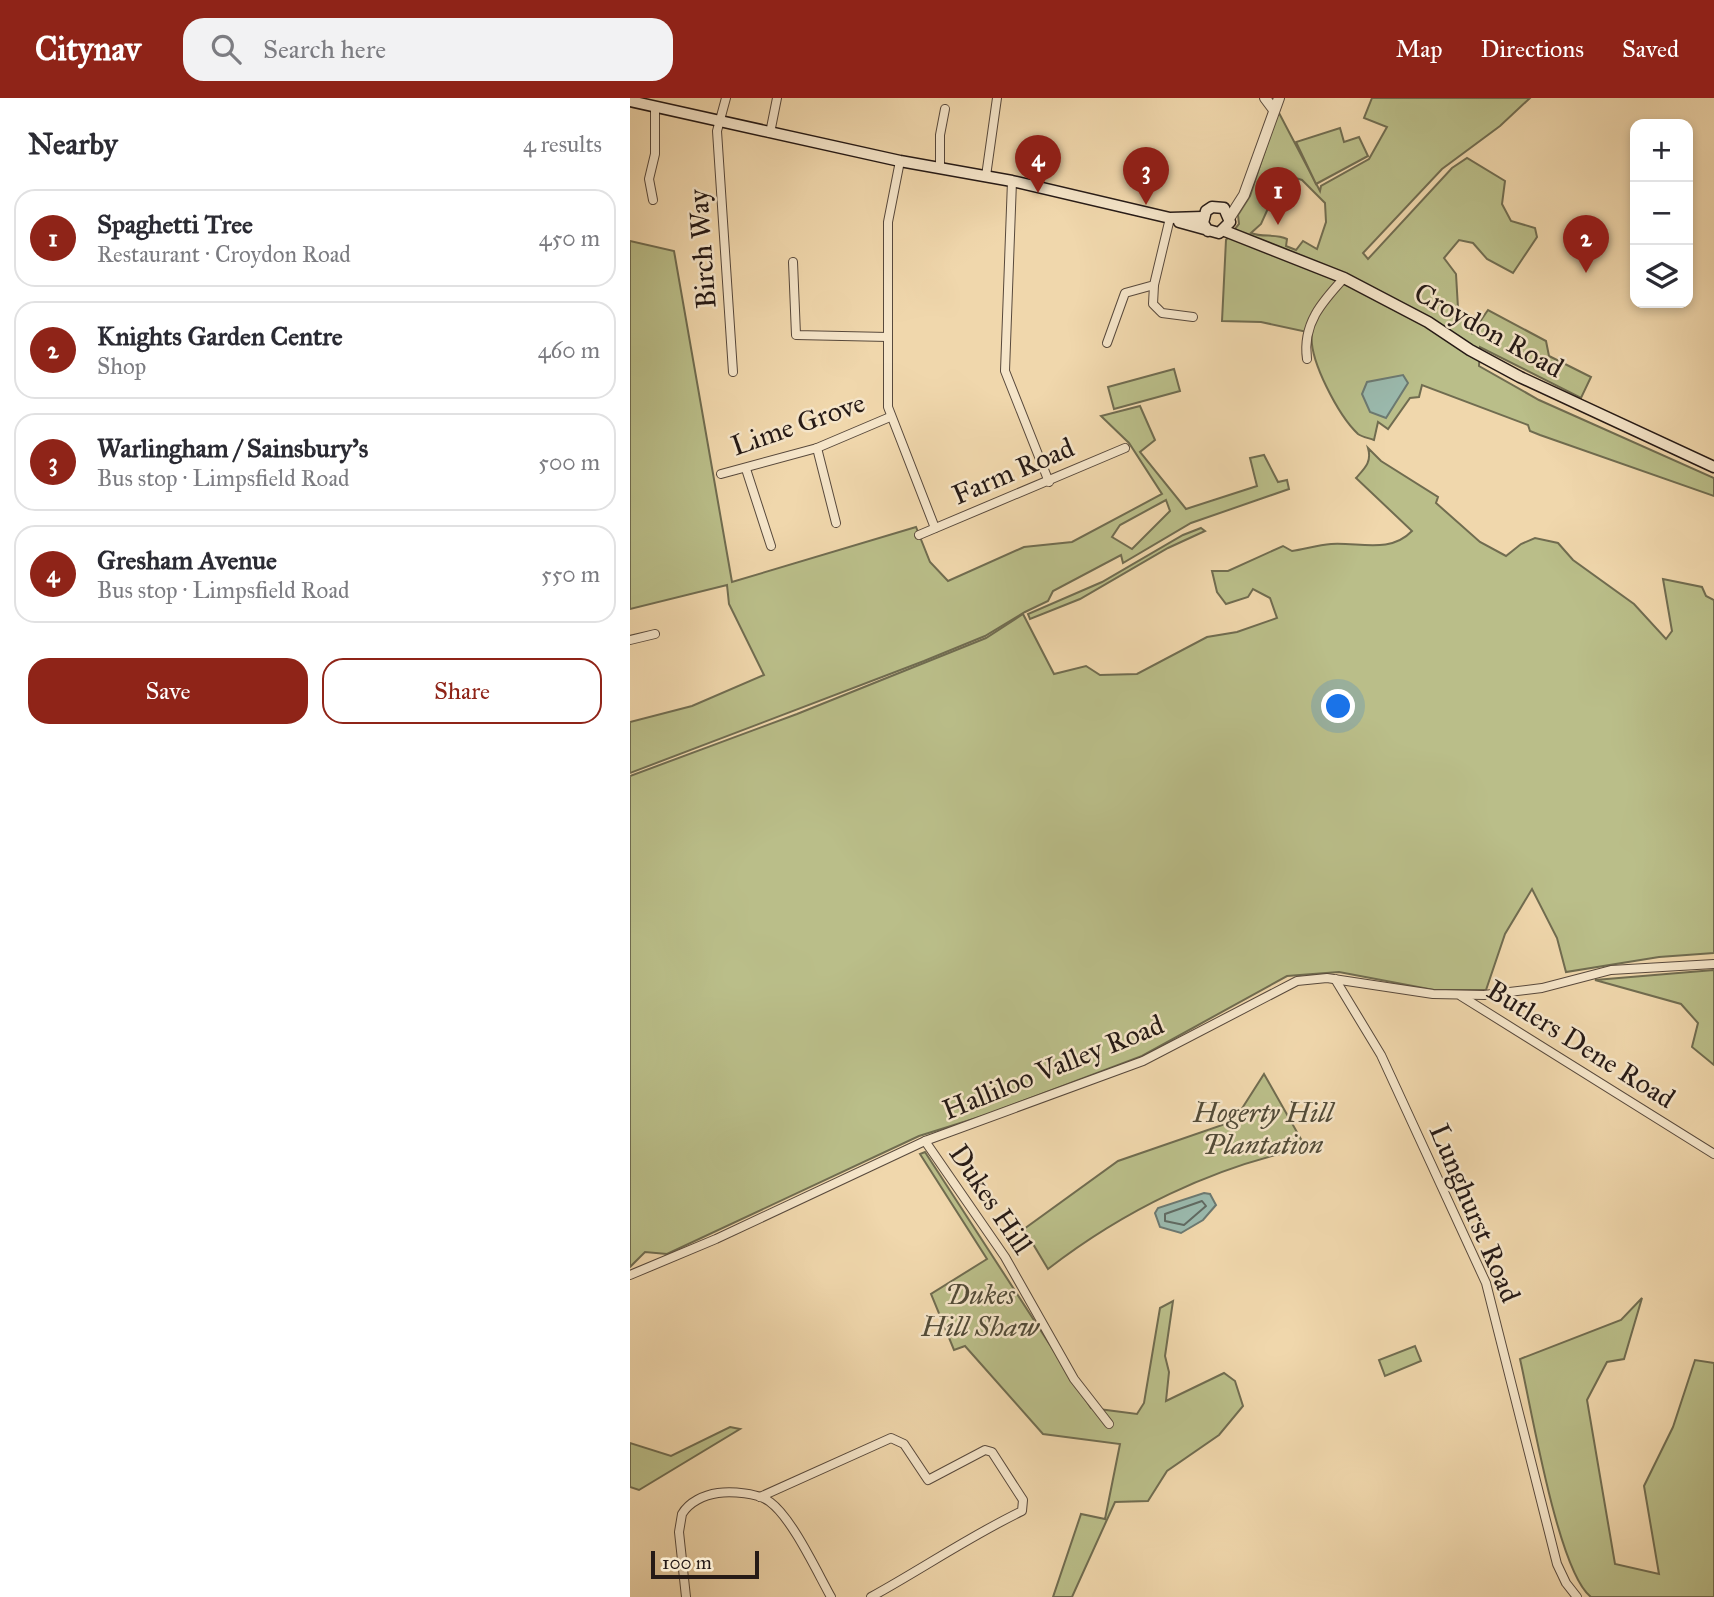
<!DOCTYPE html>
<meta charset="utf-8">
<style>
body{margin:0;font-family:"IM FELL Great Primer",serif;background:#f2f2f3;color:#2b2b33}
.controls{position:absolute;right:21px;top:21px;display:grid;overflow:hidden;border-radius:14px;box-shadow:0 4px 10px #0003}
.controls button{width:63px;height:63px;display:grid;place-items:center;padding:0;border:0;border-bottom:2px solid #e1e1e2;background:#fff;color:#2b2b33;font:35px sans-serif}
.scale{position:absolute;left:21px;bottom:18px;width:108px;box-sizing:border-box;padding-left:7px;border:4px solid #261a16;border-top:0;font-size:19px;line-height:24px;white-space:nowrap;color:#261a16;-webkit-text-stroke:5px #f5e5c9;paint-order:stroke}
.you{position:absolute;left:709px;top:609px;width:24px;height:24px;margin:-18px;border:5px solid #fff;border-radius:50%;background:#1a73e8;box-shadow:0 0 0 10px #1a73e833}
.badge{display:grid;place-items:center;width:46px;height:46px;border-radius:50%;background:#8f2418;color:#fff;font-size:23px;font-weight:700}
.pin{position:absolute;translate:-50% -58px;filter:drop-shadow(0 2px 4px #0008)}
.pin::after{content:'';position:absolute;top:37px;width:24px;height:21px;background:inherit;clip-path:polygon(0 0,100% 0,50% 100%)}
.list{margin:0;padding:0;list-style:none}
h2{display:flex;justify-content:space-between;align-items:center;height:91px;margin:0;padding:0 28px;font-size:30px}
h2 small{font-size:23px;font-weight:400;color:#7c7c81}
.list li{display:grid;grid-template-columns:46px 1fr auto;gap:21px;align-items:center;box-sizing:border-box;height:98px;margin:0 14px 14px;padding:0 14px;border:2px solid #e1e1e2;border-radius:21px}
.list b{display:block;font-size:26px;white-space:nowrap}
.list p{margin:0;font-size:23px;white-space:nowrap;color:#7c7c81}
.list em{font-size:23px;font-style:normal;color:#7c7c81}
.actions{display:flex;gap:14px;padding:21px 28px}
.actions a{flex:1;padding:16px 0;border:2px solid #8f2418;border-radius:21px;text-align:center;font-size:24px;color:#8f2418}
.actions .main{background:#8f2418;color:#fff}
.icon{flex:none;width:38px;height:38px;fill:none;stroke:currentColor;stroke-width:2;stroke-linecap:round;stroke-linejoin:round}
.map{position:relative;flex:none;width:1084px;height:1499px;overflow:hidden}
header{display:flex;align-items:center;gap:42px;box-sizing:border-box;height:98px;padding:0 35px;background:#8f2418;color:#fff}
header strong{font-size:33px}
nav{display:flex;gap:38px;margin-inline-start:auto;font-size:24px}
.search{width:490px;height:63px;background:#f2f2f3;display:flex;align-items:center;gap:18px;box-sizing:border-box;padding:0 24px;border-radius:21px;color:#7c7c81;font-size:26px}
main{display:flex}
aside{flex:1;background:#fff}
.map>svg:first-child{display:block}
.green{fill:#babe89;stroke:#706c50;stroke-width:2;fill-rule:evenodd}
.water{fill:#9ab9ad;stroke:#6c7971;stroke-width:2}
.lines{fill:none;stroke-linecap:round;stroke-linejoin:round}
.shore{stroke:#606a62;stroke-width:2}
.minor-casing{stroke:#58493c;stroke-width:10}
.tertiary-casing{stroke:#58493c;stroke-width:12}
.secondary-casing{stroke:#261a16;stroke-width:13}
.minor{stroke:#f5e5c9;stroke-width:8}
.tertiary{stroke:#f5e5c9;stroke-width:10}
.secondary{stroke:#f5e5c9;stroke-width:10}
.labels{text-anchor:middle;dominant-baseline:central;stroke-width:5;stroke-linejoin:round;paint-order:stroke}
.street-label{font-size:28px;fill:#261a16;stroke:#f5e5c9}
.park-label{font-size:28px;font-style:italic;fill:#524b38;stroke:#f5e5c9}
</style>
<header>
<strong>Citynav</strong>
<div class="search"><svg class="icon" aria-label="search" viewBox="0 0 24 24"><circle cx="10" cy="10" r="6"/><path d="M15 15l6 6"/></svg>Search here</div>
<nav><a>Map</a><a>Directions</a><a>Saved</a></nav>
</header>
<main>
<aside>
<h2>Nearby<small>4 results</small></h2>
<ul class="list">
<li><span class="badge">1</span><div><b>Spaghetti Tree</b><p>Restaurant · Croydon Road</p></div><em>450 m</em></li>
<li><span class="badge">2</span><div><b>Knights Garden Centre</b><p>Shop</p></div><em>460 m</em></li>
<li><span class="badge">3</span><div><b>Warlingham / Sainsbury's</b><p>Bus stop · Limpsfield Road</p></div><em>500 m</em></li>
<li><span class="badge">4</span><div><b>Gresham Avenue</b><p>Bus stop · Limpsfield Road</p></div><em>550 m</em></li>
</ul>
<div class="actions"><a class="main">Save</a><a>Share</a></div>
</aside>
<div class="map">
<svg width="1084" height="1499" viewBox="0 0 1084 1499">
<rect width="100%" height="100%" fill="#f0d7ac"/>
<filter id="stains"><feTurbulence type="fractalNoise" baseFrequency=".00286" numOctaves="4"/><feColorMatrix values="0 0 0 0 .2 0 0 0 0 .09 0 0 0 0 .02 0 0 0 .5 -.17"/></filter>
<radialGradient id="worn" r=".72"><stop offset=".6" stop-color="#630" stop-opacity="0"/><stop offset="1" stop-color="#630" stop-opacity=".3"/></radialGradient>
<!-- green -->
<g class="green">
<path d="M742 0H900L870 28 812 71 733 155 738 161 822 70 837 60 875 83 872 106 881 123 905 130 907 139 883 175 857 161 843 145 829 142 814 160 826 176 828 210 842 235 858 212 916 243 919 258 961 279 951 300 850 249 849 268 909 302 1084 380V398L910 337 900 333 898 327 792 287 789 299 780 300 758 331 748 324 744 342C739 340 732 339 728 336 709 318 678 261 682 235L631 224 592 223 596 142 609 126 608 117 620 98 648 13 690 93 691 88 739 61 757 29 734 20ZM659 78 672 82 695 105 696 124 687 151 673 143 666 152 656 148 657 141C645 135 633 140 621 135L631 126 640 106 648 108 655 81Z"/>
<path d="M710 30 714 44 729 39 738 58 686 86 666 44Z"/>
<path d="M0 143 44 153 102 484 286 429 300 464 318 483 394 449 442 444 532 396 499 345 471 318 510 308 525 342 510 354 556 411 627 388 620 360 634 357 648 384 657 382 659 391 561 425 493 465 491 457 423 493 418 503 395 514 355 538 294 563 0 675V624L62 608 134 577 99 506 97 487 0 511ZM536 402 540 413 502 451 482 439 490 427Z"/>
<path d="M544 271 550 293 484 311 478 289Z"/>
<path d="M738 350 751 363 808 399 806 405 850 444 876 458 891 446 905 440 928 445 943 462 1004 506 1036 541 1042 533 1033 481 1072 489 1076 498 1084 502V855L1029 859 936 874 927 840 902 791 875 836 856 892H804L709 874 657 878 512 958 356 1017 289 1038 37 1156 15 1154 0 1169V678L167 616 356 540 393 516 424 576 456 568 470 577 507 576 577 539 607 534 647 520 640 500 623 491 618 499 596 506 587 494 582 473H598L653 448 662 453C675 451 688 447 701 446 729 444 760 456 782 433L726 380C735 370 742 364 738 350Z"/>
<path d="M571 430 575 433 538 450 450 501 400 521 398 516 472 484 553 437Z"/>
<path d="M1084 872V967L1062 949 1068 925 1051 906 965 882Z"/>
<path d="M634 976 676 1050C582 1069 493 1113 418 1171L394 1131 488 1063 604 1023Z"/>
<path d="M295 1054 461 1310 507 1316 514 1305 530 1210 543 1203 535 1258 539 1274 536 1303 594 1275 605 1283 613 1308 589 1337 537 1373 518 1403 485 1404 442 1499H423L451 1416 475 1421 490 1346 413 1336 335 1248 324 1252 301 1196 357 1161 290 1056Z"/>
<path d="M1012 1200 994 1261 977 1264 957 1302 985 1466 1029 1476 1014 1388 1043 1329 1065 1262 1084 1265V1499H961C928 1474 901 1308 890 1261L991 1222Z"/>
<path d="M785 1248 791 1263 755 1278 749 1262Z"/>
<path d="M100 1329 110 1331 9 1392 0 1389V1345L41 1358Z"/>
</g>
<!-- water -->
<g class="water">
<path d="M773 277 778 285 756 320 740 314 732 296 737 284Z"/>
<path d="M574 1095 580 1096 586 1107 573 1122 551 1135 530 1129 525 1115 528 1110Z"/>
</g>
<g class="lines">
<!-- shore -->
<path class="shore" d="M572 1103 576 1108 554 1127 535 1123V1116Z"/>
<defs>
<g id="minor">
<path d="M96 0 87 33 103 274"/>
<path d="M140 35 147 0"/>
<path d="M270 63 258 124V309L305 430"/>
<path d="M310 70V37L315 11"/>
<path d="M356 78 367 0"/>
<path d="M382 83 375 273 419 384"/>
<path d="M23 102 19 81 25 56V10"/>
<path d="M163 164 166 237 258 239"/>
<path d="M524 187 523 206 532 215 563 219"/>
<path d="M477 245 495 195 524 187 540 120"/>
<path d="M677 261C672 226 692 204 714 180"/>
<path d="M187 350 206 425"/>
<path d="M116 371 141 448"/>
<path d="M91 376 187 350 260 319"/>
<path d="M289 437 495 350"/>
<path d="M0 542 25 536"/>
<path d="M705 881 751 957 856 1185 927 1466 936 1485 947 1499"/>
<path d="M831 898 1084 1056"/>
<path d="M295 1043 375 1159 444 1281 479 1326"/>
<path d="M0 1177 86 1141 295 1043 513 963 667 883 697 880 803 896 854 897 912 890 981 872 1084 866"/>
<path d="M130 1399 261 1340 274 1346 298 1382 355 1352 362 1354 393 1402 392 1413C340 1438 292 1471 241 1499"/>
<path d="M56 1499 49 1434 52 1416C59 1404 74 1397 88 1395 101 1393 129 1395 140 1404 162 1420 187 1474 201 1499"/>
</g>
<g id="tertiary">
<path d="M635 0 644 12"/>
<path d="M600 119 614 97 649 0"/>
</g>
<g id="secondary">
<path d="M0 3 270 63 382 83 540 120 573 119"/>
<path d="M549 124 589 135 600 124 594 110 582 109 576 113 573 125 578 133"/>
<path d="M595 133 714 180 798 224 840 252 890 279 1084 369"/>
</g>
</defs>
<!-- minor casing -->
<use href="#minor" class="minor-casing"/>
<!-- tertiary casing -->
<use href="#tertiary" class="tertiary-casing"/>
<!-- secondary casing -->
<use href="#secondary" class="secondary-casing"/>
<!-- minor -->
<use href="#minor" class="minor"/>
<!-- tertiary -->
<use href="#tertiary" class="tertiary"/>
<!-- secondary -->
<use href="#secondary" class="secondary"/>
</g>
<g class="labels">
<!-- street labels -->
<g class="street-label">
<text transform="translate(72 151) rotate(-94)">Birch Way</text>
<text transform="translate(859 232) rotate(29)">Croydon Road</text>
<text transform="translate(168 326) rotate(-19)">Lime Grove</text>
<text transform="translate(383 373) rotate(-23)">Farm Road</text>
<text transform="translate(951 946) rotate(32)">Butlers Dene Road</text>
<text transform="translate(423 969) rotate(-22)">Halliloo Valley Road</text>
<text transform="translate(361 1101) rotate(56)">Dukes Hill</text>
<text transform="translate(845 1115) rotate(67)">Lunghurst Road</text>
</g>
<!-- park labels -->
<g class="park-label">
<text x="633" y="1014">Hogerty Hill<tspan x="633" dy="32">Plantation</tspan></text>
<text x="350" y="1196">Dukes<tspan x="350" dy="32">Hill Shaw</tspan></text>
</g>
</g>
<rect width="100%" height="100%" filter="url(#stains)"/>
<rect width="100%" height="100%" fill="url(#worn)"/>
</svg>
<div class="controls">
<button>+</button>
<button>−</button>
<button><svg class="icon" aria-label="layers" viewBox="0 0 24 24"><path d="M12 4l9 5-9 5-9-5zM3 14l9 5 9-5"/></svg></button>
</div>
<div class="scale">100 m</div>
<div class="you"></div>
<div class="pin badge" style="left:648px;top:127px">1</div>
<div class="pin badge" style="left:956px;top:175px">2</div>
<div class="pin badge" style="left:516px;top:107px">3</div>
<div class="pin badge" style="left:408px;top:95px">4</div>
</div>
</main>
